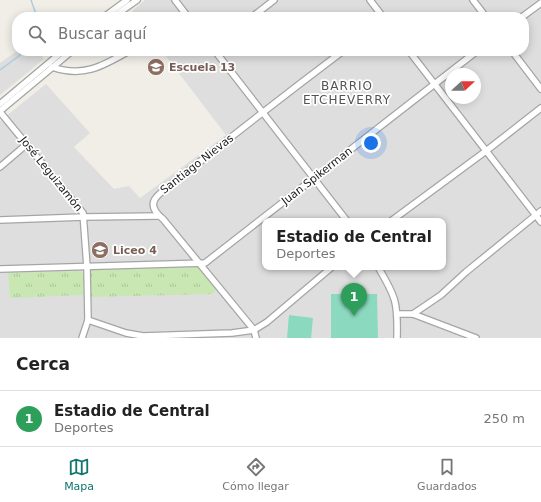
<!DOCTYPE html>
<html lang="es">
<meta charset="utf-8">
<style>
body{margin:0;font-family:"DejaVu Sans",sans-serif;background:#f6f6f6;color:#222}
.compass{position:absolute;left:445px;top:68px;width:36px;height:36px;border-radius:50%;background:#fff;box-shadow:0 2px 10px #0003;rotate:68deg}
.you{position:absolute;left:371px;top:143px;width:14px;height:14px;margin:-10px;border:3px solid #fff;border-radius:50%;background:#1a73e8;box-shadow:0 0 0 6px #1a73e833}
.badge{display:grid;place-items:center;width:26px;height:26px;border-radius:50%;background:#0f766e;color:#fff;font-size:13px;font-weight:700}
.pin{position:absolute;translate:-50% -33px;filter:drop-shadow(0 1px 2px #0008)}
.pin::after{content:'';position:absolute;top:21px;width:14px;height:12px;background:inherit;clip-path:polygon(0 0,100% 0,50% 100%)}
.popup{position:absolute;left:262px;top:218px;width:184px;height:52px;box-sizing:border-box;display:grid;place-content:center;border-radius:8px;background:#fff;filter:drop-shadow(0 1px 3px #0005);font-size:13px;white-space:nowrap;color:#767676}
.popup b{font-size:15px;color:#222}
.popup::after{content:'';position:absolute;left:50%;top:100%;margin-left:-8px;border:8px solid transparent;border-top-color:#fff}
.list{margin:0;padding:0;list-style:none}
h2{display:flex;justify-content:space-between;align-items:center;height:52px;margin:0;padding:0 16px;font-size:17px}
h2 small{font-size:13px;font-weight:400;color:#767676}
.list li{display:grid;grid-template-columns:26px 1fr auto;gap:12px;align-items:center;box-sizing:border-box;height:56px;padding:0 16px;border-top:1px solid #e0e0e0}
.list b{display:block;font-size:15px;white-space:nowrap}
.list p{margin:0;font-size:13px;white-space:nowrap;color:#767676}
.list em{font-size:13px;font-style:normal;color:#767676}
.icon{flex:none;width:22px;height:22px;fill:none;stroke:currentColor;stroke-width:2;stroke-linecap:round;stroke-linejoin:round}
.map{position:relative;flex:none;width:541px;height:338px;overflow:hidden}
.search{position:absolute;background:#fff;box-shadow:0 2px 10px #0003;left:12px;right:12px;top:12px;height:44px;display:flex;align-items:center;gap:10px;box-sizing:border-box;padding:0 14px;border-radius:16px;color:#767676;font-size:15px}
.sheet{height:108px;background:#fff}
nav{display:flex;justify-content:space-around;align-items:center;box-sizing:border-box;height:56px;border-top:1px solid #e0e0e0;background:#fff;font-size:11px;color:#767676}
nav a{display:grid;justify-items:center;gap:2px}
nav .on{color:#0f766e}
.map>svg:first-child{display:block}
.residential{fill:#dfdede;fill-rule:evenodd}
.grass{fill:url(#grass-tufts)}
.pitch{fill:#8bdac0}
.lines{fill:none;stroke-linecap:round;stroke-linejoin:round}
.stream{stroke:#abcedb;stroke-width:1.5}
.minor-casing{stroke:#a5a5a5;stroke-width:8}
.minor{stroke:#fff;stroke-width:5.5}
.labels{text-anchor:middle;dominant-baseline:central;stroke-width:3.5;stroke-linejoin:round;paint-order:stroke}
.education-label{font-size:11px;font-weight:bold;fill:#785e54;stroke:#fff;text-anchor:start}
.street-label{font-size:11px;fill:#212121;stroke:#fff}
.neighbourhood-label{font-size:12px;letter-spacing:1px;fill:#545454;stroke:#fff}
</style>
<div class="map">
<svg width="541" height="338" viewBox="0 0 541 338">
<defs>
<pattern id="grass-tufts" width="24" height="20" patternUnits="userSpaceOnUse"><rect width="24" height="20" fill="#c9e7b2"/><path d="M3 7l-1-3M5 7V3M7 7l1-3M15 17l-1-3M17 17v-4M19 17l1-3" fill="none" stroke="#acc699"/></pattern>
</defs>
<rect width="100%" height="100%" fill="#f1eee8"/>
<!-- residential -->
<g class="residential">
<path d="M145 0H541V338H0V121L46 84 90 133 74 147 114 189 129 186 140 198 226 135 162 51H524V17H137L132 11ZM451 74H475V98H451ZM265 221H443V267H265Z"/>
<path d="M17 51H37L44 59 0 95V63Z"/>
</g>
<!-- grass -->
<g class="grass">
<path d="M198 267 216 290 213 294 91 297 90 270Z"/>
<path d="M79 271 84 274 83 295 10 298 8 273Z"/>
</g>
<!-- pitch -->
<g class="pitch">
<path d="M331 294H377L378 338H331Z"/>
<path d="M289 315 313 318 311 338H287Z"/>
</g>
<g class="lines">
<!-- stream -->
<g class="stream">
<path d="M31 0 37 17"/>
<path d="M0 70 19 56 22 51"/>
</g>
<defs>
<g id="minor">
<path d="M175 0 188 17"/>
<path d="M370 0 383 17"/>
<path d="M473 0 486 17"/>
<path d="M104 17 127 0"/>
<path d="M113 17 137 0"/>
<path d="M252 17 274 0"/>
<path d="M522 17 541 3"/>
<path d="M215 51 347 221"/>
<path d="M409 51 541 222"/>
<path d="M512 51 541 89"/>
<path d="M52 67C83 78 103 66 129 51"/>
<path d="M0 104 63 51"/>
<path d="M0 111 72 51"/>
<path d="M0 112 83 213 87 267 88 320 82 338"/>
<path d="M0 167 27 144"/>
<path d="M0 220 84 217 159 216"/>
<path d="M391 221 486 151 541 108"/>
<path d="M378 267C396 297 398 303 397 338"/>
<path d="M0 269 205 263 477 51"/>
<path d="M398 314H413L476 338"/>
<path d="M413 314 441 295 466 272 541 211"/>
<path d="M88 320 126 333 143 336 232 333 254 330 267 322 332 267"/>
<path d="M256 338 254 330 163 219C158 215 150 207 155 199 159 192 188 171 197 164 245 126 294 88 343 51"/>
</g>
</defs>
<!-- minor casing -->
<use href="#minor" class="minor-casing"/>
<!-- minor -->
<use href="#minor" class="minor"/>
</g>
<!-- icons -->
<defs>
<symbol id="school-disc" viewBox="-11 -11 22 22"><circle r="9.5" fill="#8d6e63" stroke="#fff"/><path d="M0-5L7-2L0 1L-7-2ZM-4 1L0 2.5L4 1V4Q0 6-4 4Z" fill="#fff"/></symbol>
</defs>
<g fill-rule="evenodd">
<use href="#school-disc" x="146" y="57" width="20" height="20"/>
<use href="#school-disc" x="90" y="240" width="20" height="20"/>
</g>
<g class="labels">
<!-- education labels -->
<g class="education-label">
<text x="169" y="67">Escuela 13</text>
<text x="113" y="250">Liceo 4</text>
</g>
<!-- street labels -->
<g class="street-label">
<text transform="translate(197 164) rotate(-38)">Santiago Nievas</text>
<text transform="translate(51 174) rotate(51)">José Leguizamón</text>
<text transform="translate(317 176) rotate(-38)">Juan Spikerman</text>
</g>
<!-- neighbourhood labels -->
<g class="neighbourhood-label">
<text x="347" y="86">BARRIO<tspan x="347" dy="14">ETCHEVERRY</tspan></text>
</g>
</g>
</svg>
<svg class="compass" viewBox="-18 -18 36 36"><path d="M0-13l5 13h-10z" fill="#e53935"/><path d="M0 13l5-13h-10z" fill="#767676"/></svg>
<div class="you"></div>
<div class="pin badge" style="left:354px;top:316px;background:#2e9e5b">1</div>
<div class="popup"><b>Estadio de Central</b>Deportes</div>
<div class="search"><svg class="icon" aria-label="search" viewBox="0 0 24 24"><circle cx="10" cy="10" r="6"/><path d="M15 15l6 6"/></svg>Buscar aquí</div>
</div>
<section class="sheet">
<h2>Cerca<small></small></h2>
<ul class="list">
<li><span class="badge" style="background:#2e9e5b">1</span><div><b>Estadio de Central</b><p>Deportes</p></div><em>250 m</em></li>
</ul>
</section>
<nav>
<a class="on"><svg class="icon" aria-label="map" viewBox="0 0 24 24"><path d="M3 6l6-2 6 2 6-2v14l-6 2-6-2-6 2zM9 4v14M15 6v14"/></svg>Mapa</a>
<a><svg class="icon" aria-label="directions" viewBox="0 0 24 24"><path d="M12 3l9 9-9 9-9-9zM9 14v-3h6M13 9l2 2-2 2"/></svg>Cómo llegar</a>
<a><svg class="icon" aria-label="saved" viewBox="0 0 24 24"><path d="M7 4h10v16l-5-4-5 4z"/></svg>Guardados</a>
</nav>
